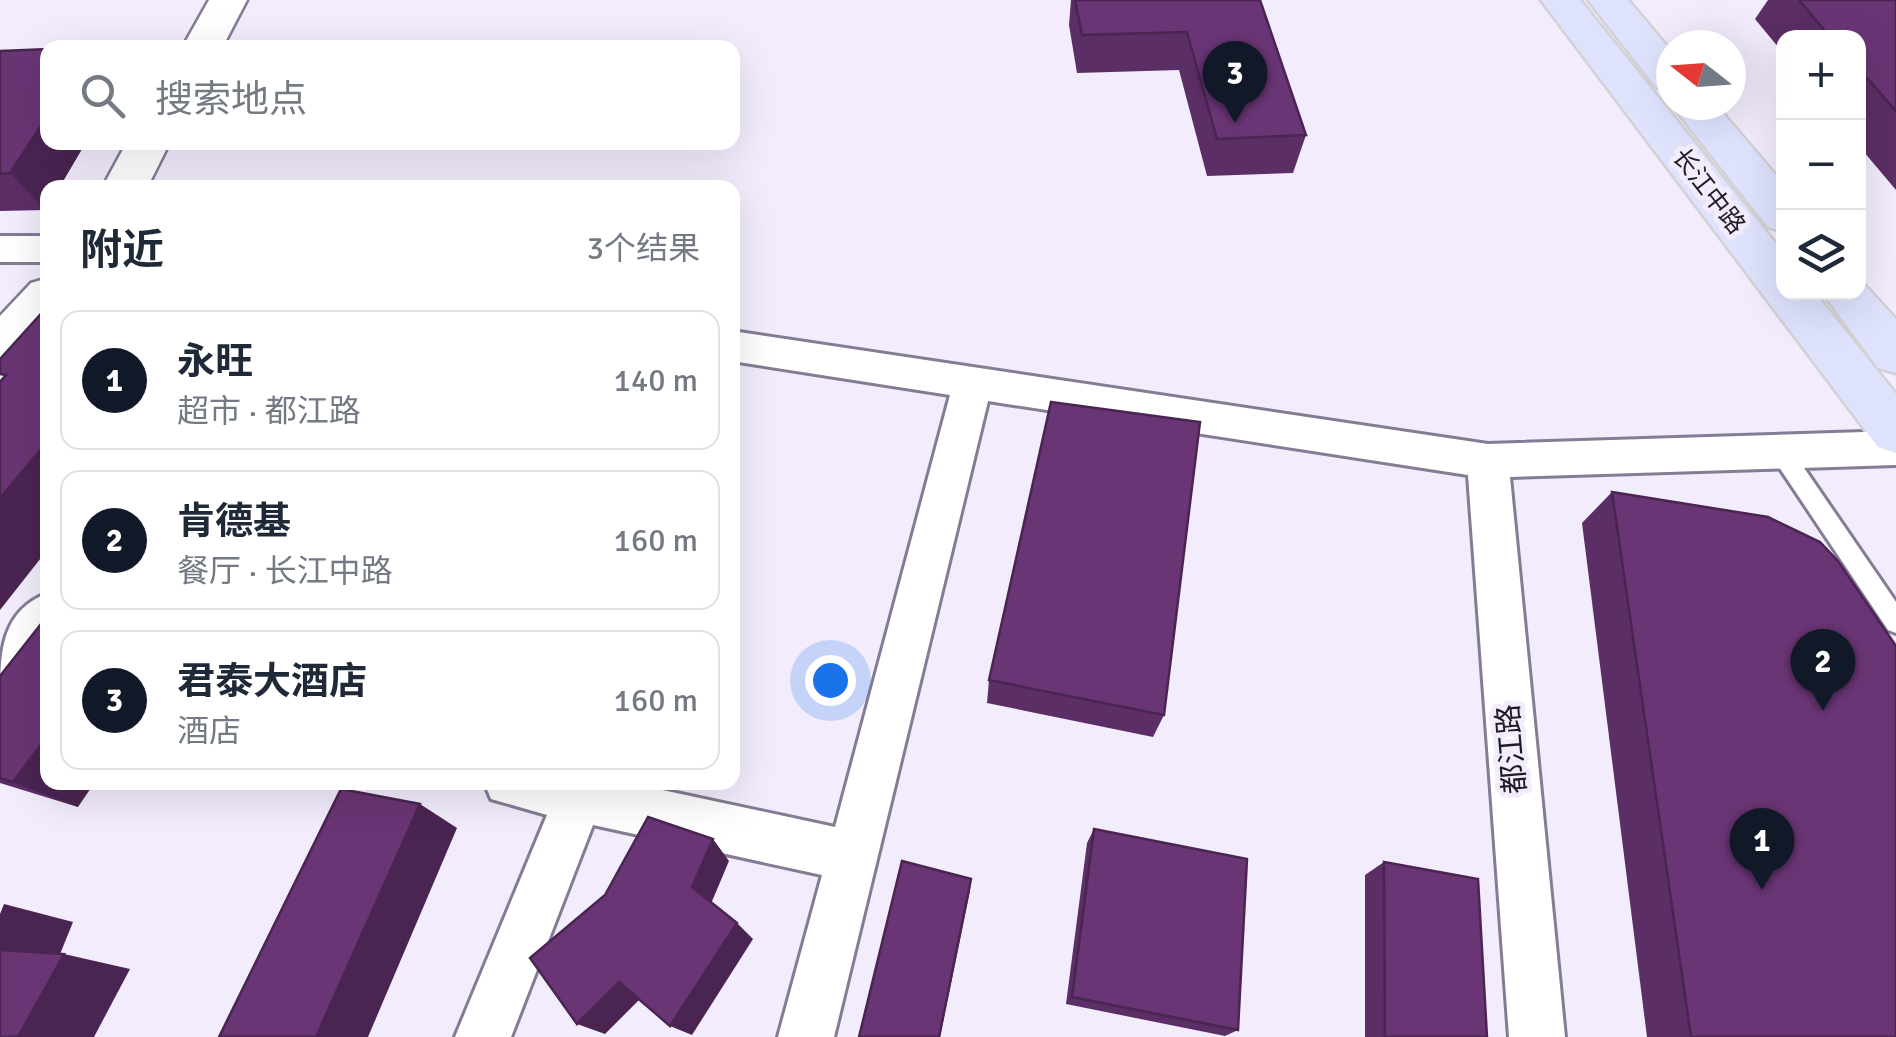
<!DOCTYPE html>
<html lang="zh">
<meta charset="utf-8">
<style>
body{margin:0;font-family:Signika,"Noto Sans SC",sans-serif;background:#f6f6f7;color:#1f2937}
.controls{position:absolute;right:30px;top:30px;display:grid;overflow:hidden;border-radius:20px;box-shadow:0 10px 40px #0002}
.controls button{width:90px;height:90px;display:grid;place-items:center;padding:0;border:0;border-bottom:2px solid #e0e1e3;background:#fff;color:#1f2937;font:50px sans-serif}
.compass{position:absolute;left:1656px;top:30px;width:90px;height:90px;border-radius:50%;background:#fff;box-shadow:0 10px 40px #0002;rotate:287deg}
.you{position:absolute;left:830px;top:680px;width:35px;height:35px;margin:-25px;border:8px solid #fff;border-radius:50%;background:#1a73e8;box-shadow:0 0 0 15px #1a73e833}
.badge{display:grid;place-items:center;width:65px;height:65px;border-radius:50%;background:#111827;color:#fff;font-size:32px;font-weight:700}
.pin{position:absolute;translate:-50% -82px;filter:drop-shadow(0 2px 5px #0008)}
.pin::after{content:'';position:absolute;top:52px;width:35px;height:30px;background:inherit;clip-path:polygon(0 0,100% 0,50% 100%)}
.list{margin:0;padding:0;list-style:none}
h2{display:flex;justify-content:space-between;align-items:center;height:130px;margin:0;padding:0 40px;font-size:42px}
h2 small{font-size:32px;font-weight:400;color:#747a83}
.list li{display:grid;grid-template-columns:65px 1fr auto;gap:30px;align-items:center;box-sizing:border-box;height:140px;margin:0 20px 20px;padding:0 20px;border:2px solid #e0e1e3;border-radius:20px}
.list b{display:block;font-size:38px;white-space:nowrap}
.list p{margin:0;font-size:32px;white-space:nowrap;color:#747a83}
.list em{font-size:32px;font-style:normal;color:#747a83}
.icon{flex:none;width:55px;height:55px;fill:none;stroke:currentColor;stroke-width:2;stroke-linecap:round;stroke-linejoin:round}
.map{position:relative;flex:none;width:1896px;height:1037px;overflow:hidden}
.search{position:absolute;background:#fff;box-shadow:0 10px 40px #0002;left:40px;top:40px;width:700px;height:110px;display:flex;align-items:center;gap:25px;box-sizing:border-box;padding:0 35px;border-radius:20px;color:#747a83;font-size:38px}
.panel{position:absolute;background:#fff;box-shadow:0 10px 40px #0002;left:40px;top:180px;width:700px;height:610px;border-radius:20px}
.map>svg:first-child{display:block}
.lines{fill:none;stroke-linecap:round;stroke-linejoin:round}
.lane-casing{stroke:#847c94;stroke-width:6}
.street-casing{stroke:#847c94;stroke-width:6}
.secondary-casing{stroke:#847c94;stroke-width:5}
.primary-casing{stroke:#d2d1d3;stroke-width:5}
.lane{fill:#fff;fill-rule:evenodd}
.street{fill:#fff;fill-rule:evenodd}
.secondary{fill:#fff;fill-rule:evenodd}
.primary{fill:#dfe2fd;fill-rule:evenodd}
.wall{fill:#5b2e65}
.shaded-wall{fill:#4a2552}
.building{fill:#6a3575;stroke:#4a2552;stroke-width:2.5}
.labels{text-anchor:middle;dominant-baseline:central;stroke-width:10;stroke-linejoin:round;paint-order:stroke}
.far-street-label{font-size:25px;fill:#1f1b25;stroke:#f2ecfd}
.street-label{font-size:30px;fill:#1f1b25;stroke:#f2ecfd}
</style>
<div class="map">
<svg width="1896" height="1037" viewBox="0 0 1896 1037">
<rect width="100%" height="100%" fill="#f2ecfd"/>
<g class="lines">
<defs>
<path id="lane" d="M1781 443 1789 446 1896 602V633L1888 630 1773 458 1770 452 1773 446Z"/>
<g id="street">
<rect x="0" y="236" width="48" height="26"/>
<path d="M732 331 1488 444 1896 431V465L1510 477 1565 1037H1509L1468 475 988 401 834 1037H778L822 875 593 825 511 1037H455L547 815 491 799 484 782H625L835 827 950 395 732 361Z"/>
<path d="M48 593C48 636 48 680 0 699 0 655 0 611 48 593Z"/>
</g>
<g id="secondary">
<path d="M209 0H247L222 48H182Z"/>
<path d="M127 142H170L147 188H102Z"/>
<path d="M48 278V328L18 362 0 367V316L31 283Z"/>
</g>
<g id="primary">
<path d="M1541 0H1580L1784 254V292H1814L1896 394V453L1878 447Z"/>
<path d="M1588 0H1628L1671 51V91L1656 87Z"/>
<path d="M1672 105H1716L1784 185V232L1768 227Z"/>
<path d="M1858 278 1896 319V373L1878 368 1822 292H1858Z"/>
</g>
</defs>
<!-- lane casing -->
<use href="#lane" class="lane-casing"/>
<!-- street casing -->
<use href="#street" class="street-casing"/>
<!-- secondary casing -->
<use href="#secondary" class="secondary-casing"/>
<!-- primary casing -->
<use href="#primary" class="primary-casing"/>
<!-- lane -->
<use href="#lane" class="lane"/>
<!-- street -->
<use href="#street" class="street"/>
<!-- secondary -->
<use href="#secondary" class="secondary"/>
<!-- primary -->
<use href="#primary" class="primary"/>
</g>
<!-- wall -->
<g class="wall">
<path d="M1071 0H1260L1306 135 1293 173 1207 176 1179 70 1077 73 1069 25Z"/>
<path d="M1768 0H1896V190L1858 145V38H1784V54L1755 19Z"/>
<path d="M0 51 86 142 59 188H48L45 210 0 211Z"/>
<path d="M1612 492 1896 1037H1647L1582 523Z"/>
<path d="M0 676 78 807 0 783Z"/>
<path d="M989 680 1164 715 1153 737 987 703Z"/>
<path d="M1094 829 1238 1030 1225 1036 1066 1004 1087 843Z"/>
<path d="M1384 862 1487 1037H1365V875Z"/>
</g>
<!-- shaded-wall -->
<g class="shaded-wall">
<path d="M48 115V142H86L59 188H48V206L45 210 10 173Z"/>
<path d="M48 441V549L0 610V498Z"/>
<path d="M48 735V782H95L78 807 13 782Z"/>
<path d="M420 804 457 828 368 1037H316Z"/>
<path d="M713 839 729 861 710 906 692 887Z"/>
<path d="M971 879 970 891 940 1037H939Z"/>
<path d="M4 904 73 922 56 964 0 952V914Z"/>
<path d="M737 923 753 939 692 1035 670 1026Z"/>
<path d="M64 954 130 969 94 1037H18Z"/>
<path d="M619 982 644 995 605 1034 577 1024Z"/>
</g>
<!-- building -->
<g class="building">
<path d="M1075 0H1260L1306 135 1217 139 1187 32 1082 35Z"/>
<path d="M1799 0H1896V111L1858 68V38H1831Z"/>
<path d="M48 49V115L10 173 0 174V51Z"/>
<path d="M48 306V441L0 498V382L6 375 0 374V359Z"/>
<path d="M1051 402 1200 422 1164 715 989 680Z"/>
<path d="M1612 492 1768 517 1820 542 1838 561 1896 646V1037H1691Z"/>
<path d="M48 615V735L13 782 0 778V676Z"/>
<path d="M341 789 420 804 316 1037H219Z"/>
<path d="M648 817 713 839 692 887 737 923 670 1026 619 982 577 1024 530 958 605 895Z"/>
<path d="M1094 829 1247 859 1238 1030 1072 997Z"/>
<path d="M902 861 971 879 939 1037H859Z"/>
<path d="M1384 862 1478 879 1487 1037H1385Z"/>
<path d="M0 950 64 954 18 1037H0Z"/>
</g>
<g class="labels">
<!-- far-street labels -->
<g class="far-street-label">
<text transform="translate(1709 191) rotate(52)">长江中路</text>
</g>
<!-- street labels -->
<g class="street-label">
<text transform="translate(1512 749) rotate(-95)">都江路</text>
</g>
</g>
</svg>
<div class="controls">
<button>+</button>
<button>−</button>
<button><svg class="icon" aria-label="layers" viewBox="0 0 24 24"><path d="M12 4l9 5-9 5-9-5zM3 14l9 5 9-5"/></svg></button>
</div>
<svg class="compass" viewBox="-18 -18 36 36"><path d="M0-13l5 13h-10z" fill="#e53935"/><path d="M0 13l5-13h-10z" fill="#747a83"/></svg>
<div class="you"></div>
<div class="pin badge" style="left:1762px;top:890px">1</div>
<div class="pin badge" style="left:1823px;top:711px">2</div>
<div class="pin badge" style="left:1235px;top:123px">3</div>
<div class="search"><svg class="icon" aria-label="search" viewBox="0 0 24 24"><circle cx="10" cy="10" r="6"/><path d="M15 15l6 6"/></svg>搜索地点</div>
<section class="panel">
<h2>附近<small>3个结果</small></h2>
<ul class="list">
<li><span class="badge">1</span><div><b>永旺</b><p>超市 · 都江路</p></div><em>140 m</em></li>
<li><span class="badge">2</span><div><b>肯德基</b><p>餐厅 · 长江中路</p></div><em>160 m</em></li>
<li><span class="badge">3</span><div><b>君泰大酒店</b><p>酒店</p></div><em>160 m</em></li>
</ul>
</section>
</div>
